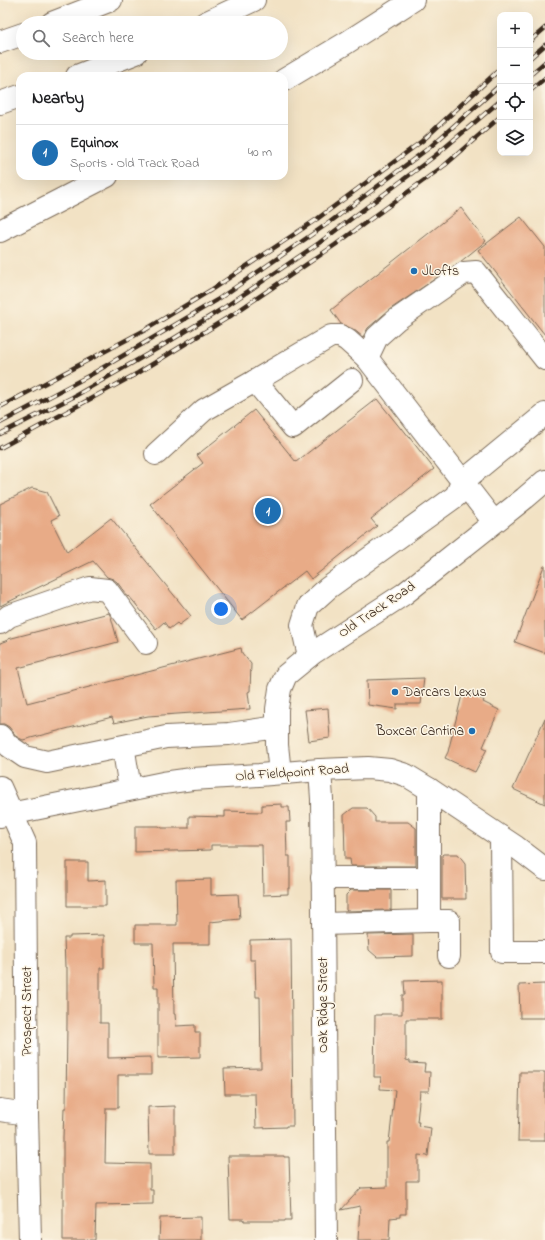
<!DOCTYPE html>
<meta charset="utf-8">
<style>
body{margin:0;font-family:"Indie Flower",sans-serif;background:#f2f2f2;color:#202124}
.controls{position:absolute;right:12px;top:12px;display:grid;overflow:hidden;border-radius:8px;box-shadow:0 4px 16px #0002}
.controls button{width:36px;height:36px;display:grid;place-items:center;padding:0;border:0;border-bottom:1px solid #e0e0e0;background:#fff;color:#202124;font:20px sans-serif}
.you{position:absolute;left:221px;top:609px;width:14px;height:14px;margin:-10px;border:3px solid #fff;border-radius:50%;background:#1a73e8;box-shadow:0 0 0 6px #1a73e833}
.badge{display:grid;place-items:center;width:26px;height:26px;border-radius:50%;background:#1f6fb2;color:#fff;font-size:13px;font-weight:700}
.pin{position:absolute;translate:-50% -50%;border:2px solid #fff;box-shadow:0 1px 4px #0006}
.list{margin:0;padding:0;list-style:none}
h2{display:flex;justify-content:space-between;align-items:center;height:52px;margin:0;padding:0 16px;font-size:17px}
h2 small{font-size:13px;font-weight:400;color:#757577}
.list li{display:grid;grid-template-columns:26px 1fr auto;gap:12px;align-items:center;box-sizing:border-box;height:56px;padding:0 16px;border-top:1px solid #e0e0e0}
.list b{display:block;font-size:15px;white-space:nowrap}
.list p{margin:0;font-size:13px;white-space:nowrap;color:#757577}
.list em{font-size:13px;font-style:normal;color:#757577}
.icon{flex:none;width:22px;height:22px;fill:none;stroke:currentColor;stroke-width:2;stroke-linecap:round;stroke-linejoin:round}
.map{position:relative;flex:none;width:545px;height:1240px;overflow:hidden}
.search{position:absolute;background:#fff;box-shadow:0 4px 16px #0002;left:16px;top:16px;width:272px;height:44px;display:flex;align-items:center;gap:10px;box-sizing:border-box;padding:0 14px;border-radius:22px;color:#757577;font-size:15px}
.panel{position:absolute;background:#fff;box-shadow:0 4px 16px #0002;left:16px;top:72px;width:272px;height:108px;border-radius:12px}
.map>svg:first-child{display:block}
.building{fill:#e8ab87}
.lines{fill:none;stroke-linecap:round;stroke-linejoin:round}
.minor-casing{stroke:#7b6a58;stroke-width:24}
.major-casing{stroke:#7b6a58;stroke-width:24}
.highway-casing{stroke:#7b6a58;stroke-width:24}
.minor{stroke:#fff;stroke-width:22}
.major{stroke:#fff;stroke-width:22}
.highway{stroke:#fff;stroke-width:22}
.rail-casing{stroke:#3b2a1e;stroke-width:4.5}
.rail{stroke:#fcf5e5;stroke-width:3;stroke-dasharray:9;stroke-linecap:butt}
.poi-dot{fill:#1f6fb2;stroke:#fcf5e5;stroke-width:1.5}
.labels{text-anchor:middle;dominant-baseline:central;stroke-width:3;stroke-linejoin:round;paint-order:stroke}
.poi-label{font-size:14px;fill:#3b2a1e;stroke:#fcf5e5;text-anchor:start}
.street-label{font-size:14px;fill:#3b2a1e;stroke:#fcf5e5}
</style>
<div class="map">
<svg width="545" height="1240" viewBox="0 0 545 1240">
<rect width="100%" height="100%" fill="#fcf5e5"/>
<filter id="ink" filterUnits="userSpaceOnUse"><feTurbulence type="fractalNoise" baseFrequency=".025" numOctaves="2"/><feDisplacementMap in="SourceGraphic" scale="8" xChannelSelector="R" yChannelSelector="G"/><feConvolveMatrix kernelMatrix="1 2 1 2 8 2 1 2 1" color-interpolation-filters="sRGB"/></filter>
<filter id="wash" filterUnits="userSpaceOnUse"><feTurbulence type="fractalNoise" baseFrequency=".012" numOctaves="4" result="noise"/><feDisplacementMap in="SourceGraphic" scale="16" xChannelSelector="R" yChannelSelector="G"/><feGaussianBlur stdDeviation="0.9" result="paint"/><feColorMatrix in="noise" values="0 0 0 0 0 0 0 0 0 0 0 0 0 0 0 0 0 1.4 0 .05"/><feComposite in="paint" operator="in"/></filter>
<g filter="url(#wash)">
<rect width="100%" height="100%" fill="#f2e2c4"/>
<g id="blocks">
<!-- building -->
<g class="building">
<path d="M461 208 486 241 460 262 389 310 368 328 363 337 353 329 341 324 331 310Z"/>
<path d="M521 217 545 247V335L478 250Z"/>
<path d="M377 399 401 429 402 428 434 469 371 519 377 526 311 579 305 571 242 620 150 504 203 463 197 455 254 410 296 462Z"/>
<path d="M32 488 47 492 59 516 51 520 67 552 111 518 191 616 179 625 177 623 169 629 164 622 156 629 129 596 128 597 117 582 113 579 107 577 93 561 0 606V504Z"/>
<path d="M544 566H545V653L515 642Z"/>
<path d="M109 613 111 617 118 642 18 668 27 703 241 648 242 653 251 664 250 691 248 692 250 709 148 716 114 723 112 717 23 740 17 737 9 727 4 724H0V643L8 640V639Z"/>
<path d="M424 678 421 704H397V709L368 705 367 680Z"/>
<path d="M463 691 484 700 483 702 499 710 483 747 487 749 475 772 445 758 448 752Z"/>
<path d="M328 708 330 738 309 741 305 710Z"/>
<path d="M545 718V804L513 789Z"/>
<path d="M282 804V807H289L290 822H286L287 856H290V888H288V894L263 895 262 845H211V850L135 852V826H159L162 828H189V816L225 817V811L262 812V805Z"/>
<path d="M353 808H367L375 817V822H408L416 828V866H351L350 859H345L344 815Z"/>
<path d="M443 854H458L465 863 466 899H442V855Z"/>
<path d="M67 862H88V881L106 880V906H67Z"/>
<path d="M211 879V895L238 894 240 919 210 922V944H173L174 1014H175L176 1026 195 1025V1032H200V1057L158 1058V987H154L153 943H135V925H177L176 880Z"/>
<path d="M351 890H391V910L347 911 346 910V895Z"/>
<path d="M413 934V956L377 957 369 950 368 935Z"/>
<path d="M104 935V968H100V1023H108V1058L151 1057V1075H118V1108H106L105 1163 150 1164V1190H153V1204L96 1205 95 1240H63V1137L64 1108H66L67 1023V967H65L64 938H70V936Z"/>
<path d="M291 939 293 1126H286V1127L256 1128 255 1094H225L224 1069 261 1068 260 997H256L255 960H250V940Z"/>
<path d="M442 980V1019H406V1060L410 1061V1063L425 1064 424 1072H430L429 1091H420L417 1122H419L418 1126 431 1128 428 1156 418 1155V1181H406V1214H400V1217L390 1218 389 1240H358L360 1206 341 1210 361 1188 387 1187V1142H389L395 1090 380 1089 381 1077H374L375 1015H381V1014H402V995H405L404 981Z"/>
<path d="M545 984V1018H520L519 985Z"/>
<path d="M520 1072H545V1141H518Z"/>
<path d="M175 1106V1154H149L148 1107Z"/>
<path d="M228 1156H284V1157H289L291 1220H285V1221H244V1219H230Z"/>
<path d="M201 1217V1240H159L160 1218Z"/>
</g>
</g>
</g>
<g filter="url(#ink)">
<use href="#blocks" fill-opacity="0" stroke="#7b6a58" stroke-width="1"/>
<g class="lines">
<defs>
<g id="minor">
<path d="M367 358 377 337 396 320 464 273 476 272 545 359"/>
<path d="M352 380 293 427 255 381 331 336H340L347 340 367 358 494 522"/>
<path d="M156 454 204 410 255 381"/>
<path d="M0 623 9 616 90 588 107 590 146 643"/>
<path d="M309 656 302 625 308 606 328 588 456 496 462 482 545 414"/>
<path d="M0 736 9 746 25 757 47 762 119 747 124 751 130 789"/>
<path d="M119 747 166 737 229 734 277 727"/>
<path d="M320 770 322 799 326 1240"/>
<path d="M280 773 277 745V709L280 689 286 675 313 653 404 594 525 498 545 481"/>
<path d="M0 787 25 843 27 1114 30 1240"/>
<path d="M429 789V921H449V956"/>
<path d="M501 837 502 952H545"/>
<path d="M322 878H428"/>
<path d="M323 924 429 921"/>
<path d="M0 1110 27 1114"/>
</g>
<path id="major" d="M0 816 163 783 192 779 259 775 320 770 368 768 390 770 406 775 429 789 516 847 545 869"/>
<g id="highway">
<path d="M52 23 111 0"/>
<path d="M205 23 254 0"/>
<path d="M0 42 23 34"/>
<path d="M77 76 136 53"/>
<path d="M284 80 346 43 413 0"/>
<path d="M0 103 20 96"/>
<path d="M0 231 107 176"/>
</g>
</defs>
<!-- minor casing -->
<use href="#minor" class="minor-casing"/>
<!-- major casing -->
<use href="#major" class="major-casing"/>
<!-- highway casing -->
<use href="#highway" class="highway-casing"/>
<!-- minor -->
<use href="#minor" class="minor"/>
<!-- major -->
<use href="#major" class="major"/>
<!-- highway -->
<use href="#highway" class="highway"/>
<defs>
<g id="rail">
<path d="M530 41 545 28"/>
<path d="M530 58 545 45"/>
<path d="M530 75 545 62"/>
<path d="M530 91 545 78"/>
<path d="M0 407 145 330 211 290 317 219 422 141 500 69"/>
<path d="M0 423 92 374 217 300 330 222 430 147 500 85"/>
<path d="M0 434 73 397 160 347 222 309 319 243 436 155 500 101"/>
<path d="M0 448 138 373 232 315 335 245 445 165 500 117"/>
</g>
</defs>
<!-- rail casing -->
<use href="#rail" class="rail-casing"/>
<!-- rail -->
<use href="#rail" class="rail"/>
</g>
</g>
<!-- markers -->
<g class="poi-dot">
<circle cx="414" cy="271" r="4"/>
<circle cx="395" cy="692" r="4"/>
<circle cx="472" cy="731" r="4"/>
</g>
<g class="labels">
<!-- poi labels -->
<g class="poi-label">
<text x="422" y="271">JLofts</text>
<text x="403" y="692">Darcars Lexus</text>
<text x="464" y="731" text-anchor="end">Boxcar Cantina</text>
</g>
<!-- street labels -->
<g class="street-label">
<text transform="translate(377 610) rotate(-34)">Old Track Road</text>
<text transform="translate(292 773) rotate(-4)">Old Fieldpoint Road</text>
<text transform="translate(323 1005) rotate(-90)">Oak Ridge Street</text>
<text transform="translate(27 1011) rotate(-90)">Prospect Street</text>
</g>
</g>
</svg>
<div class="controls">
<button>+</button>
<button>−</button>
<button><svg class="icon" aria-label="locate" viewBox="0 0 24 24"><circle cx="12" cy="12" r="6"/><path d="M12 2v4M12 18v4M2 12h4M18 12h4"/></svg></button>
<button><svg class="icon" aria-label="layers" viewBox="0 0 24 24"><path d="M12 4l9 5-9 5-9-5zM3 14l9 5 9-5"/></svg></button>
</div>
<div class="you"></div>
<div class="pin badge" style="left:268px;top:511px">1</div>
<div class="search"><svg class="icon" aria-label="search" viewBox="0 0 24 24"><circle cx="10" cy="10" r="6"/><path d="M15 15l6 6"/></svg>Search here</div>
<section class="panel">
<h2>Nearby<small></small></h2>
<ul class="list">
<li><span class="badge">1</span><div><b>Equinox</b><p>Sports · Old Track Road</p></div><em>40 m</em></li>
</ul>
</section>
</div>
